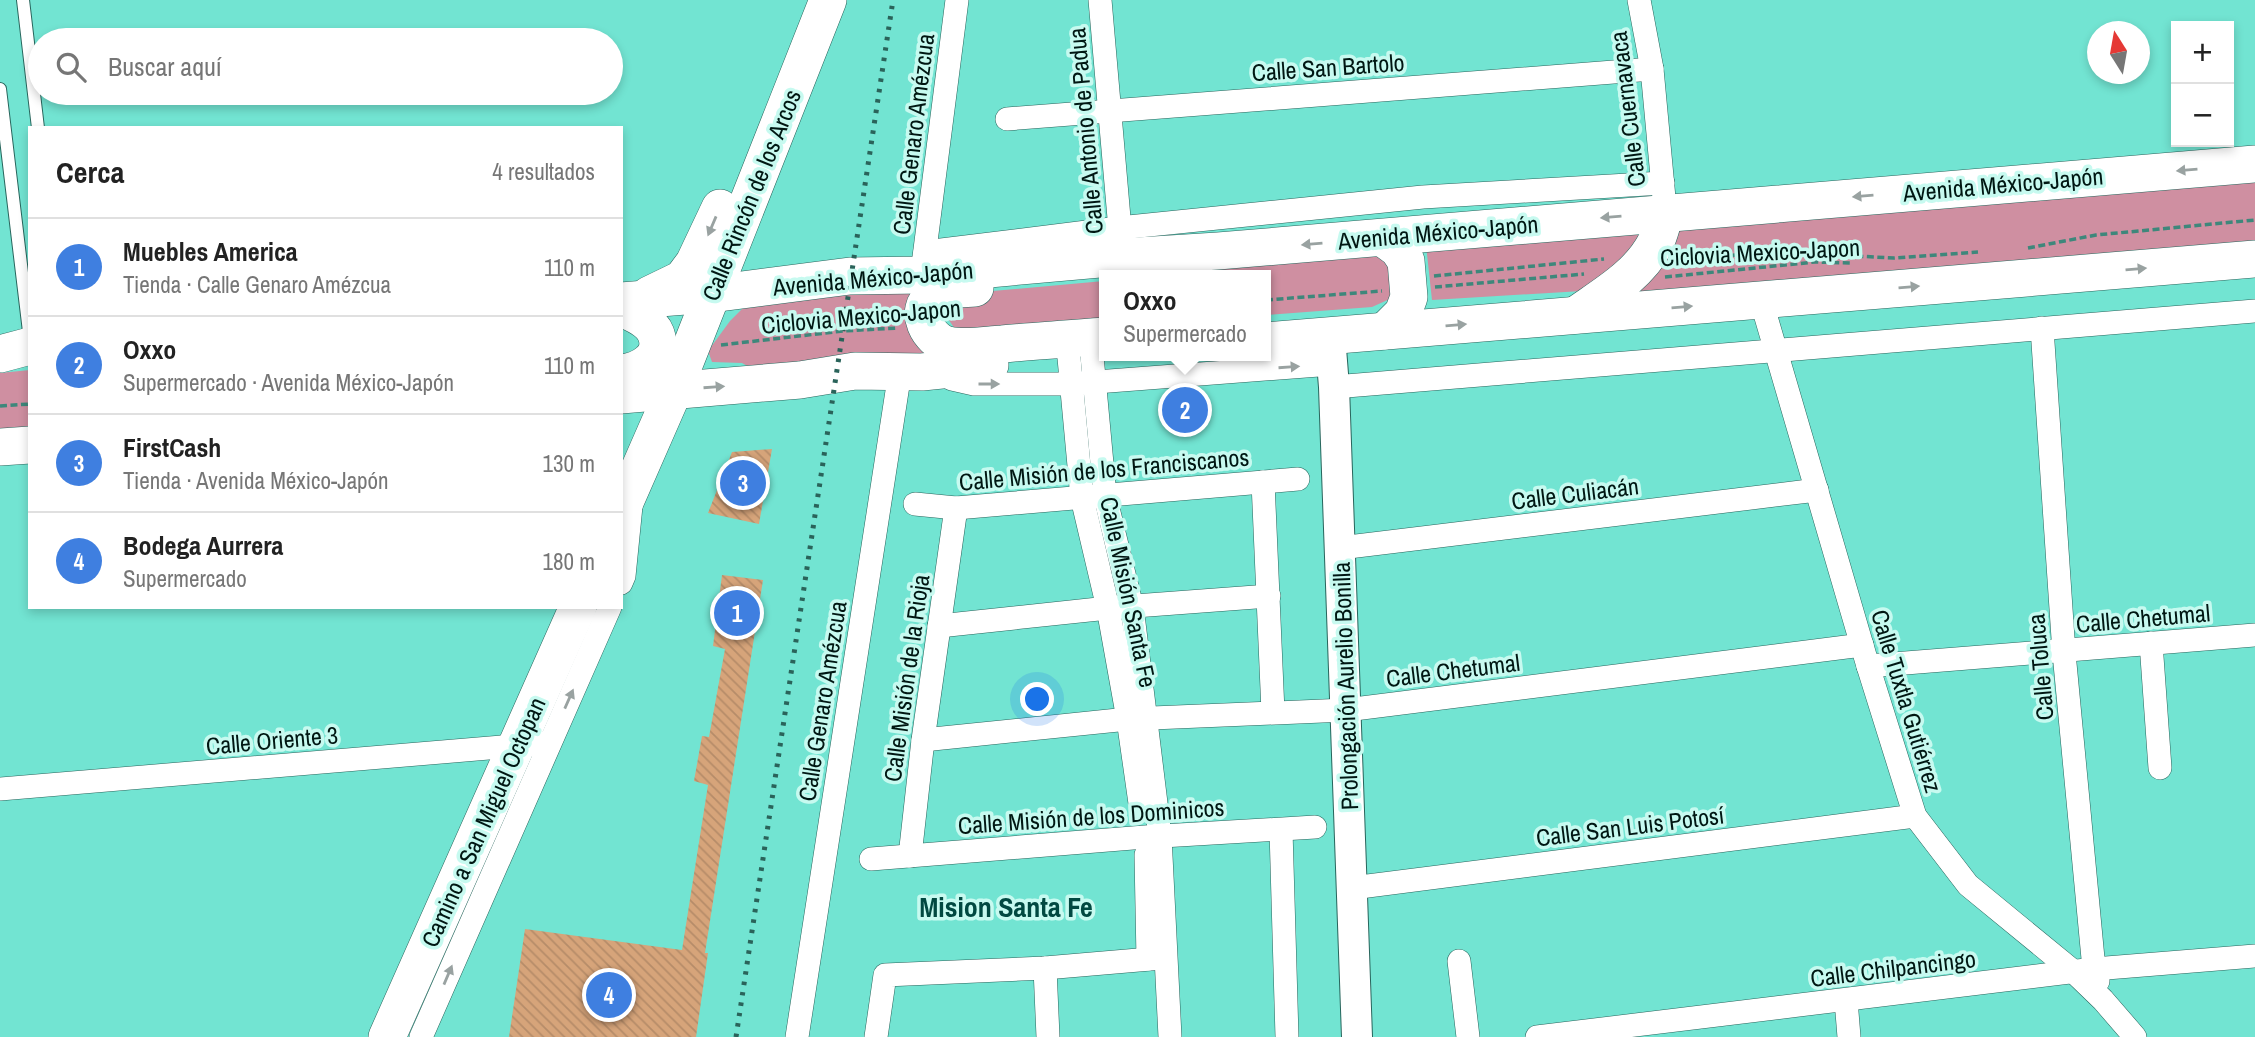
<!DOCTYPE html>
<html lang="es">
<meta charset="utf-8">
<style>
body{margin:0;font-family:"Archivo Narrow",sans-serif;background:#f6f6f6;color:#222}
.controls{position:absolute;right:21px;top:21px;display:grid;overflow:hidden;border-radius:0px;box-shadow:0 4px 10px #0003}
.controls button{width:63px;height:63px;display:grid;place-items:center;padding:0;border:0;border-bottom:2px solid #e0e0e0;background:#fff;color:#222;font:35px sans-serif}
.compass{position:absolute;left:2087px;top:21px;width:63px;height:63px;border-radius:50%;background:#fff;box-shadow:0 4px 10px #0003;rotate:349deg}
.you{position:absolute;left:1038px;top:700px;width:24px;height:24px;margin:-18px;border:5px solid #fff;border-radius:50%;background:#1a73e8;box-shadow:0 0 0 10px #1a73e833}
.badge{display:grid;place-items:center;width:46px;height:46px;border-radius:50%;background:#a51555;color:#fff;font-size:23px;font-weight:700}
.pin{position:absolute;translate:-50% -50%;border:4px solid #fff;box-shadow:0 2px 7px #0006}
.popup{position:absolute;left:1099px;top:270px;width:172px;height:91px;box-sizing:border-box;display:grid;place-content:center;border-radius:0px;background:#fff;filter:drop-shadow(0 2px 5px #0005);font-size:23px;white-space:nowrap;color:#767676}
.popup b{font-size:26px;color:#222}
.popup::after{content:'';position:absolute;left:50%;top:100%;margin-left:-14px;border:14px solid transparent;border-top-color:#fff}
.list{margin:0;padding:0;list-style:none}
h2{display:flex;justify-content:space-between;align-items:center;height:91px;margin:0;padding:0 28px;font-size:30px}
h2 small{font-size:23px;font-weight:400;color:#767676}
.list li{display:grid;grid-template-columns:46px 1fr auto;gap:21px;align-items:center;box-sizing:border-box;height:98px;padding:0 28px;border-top:2px solid #e0e0e0}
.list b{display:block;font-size:26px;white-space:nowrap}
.list p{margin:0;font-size:23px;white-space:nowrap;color:#767676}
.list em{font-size:23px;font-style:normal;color:#767676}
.icon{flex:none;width:38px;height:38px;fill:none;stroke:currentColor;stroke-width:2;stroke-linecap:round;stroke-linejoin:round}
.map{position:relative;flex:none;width:2255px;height:1037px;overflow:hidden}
.search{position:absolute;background:#fff;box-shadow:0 4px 10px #0003;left:28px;top:28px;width:595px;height:77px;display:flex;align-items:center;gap:18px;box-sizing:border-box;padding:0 24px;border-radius:38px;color:#767676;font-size:26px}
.panel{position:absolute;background:#fff;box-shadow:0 4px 10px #0003;left:28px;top:126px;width:595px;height:483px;border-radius:0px}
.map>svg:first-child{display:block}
.green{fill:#cf8fa1}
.building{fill:url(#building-back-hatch)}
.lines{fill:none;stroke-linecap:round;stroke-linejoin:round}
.service-casing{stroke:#28655c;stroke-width:14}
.minor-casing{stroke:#28655c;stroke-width:24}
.tertiary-casing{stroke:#28655c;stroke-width:32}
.primary-casing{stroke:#28655c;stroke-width:38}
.path{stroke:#3e877b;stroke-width:3.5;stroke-dasharray:7 3.5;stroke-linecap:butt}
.service{stroke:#fff;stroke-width:12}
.minor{stroke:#fff;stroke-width:23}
.tertiary{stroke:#fff;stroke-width:30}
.primary{stroke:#fff;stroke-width:37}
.rail{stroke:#2a635a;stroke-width:5;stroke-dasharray:3.5 7;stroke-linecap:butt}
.oneway{fill:#99a2a1}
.labels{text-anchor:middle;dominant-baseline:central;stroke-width:7;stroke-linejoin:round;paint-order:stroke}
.street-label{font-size:24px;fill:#001713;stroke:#c7faf0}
.quarter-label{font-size:28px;font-weight:bold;fill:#014941;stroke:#c7faf0}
</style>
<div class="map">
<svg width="2255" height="1037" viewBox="0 0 2255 1037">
<defs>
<pattern id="building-back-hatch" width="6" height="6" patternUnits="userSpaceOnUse" patternTransform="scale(1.75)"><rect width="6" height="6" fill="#d6a47a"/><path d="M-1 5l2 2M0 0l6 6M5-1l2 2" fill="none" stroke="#b68c69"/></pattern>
</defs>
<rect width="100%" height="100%" fill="#72e4d2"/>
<!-- green -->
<g class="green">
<path d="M2255 175V247L1623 296 1674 224Z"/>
<path d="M1649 225 1640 246 1582 291 1432 300 1426 245Z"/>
<path d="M1386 252 1392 298 1372 307 1266 315V275H1177L1217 272 1226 260Z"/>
<path d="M1104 281V328L957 332 940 307 959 294Z"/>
<path d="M908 286 914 309 944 354 756 371 742 363 712 362 708 351 730 321 749 302Z"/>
<path d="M30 370V428L0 431V373Z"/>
</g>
<!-- building -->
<g class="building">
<path d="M772 449 759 524 708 513 732 452Z"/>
<path d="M722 575 763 580 705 953H708L696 1037H509L525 929 682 950 708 785 694 781 702 736 709 737 725 649 713 646Z"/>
</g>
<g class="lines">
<defs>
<g id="service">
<path d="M23 0 38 128"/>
<path d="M0 89 30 340"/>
</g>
<g id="minor">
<path d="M1100 0 1121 241"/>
<path d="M1639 0 1652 69 1664 198"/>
<path d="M1007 119 1652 69"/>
<path d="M925 252 1119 228 1423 197 1663 183"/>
<path d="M923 265 957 0"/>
<path d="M1761 300 1868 666 1915 816 1968 885 2074 972 2103 1000 2135 1037"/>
<path d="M2042 328 2064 653 2094 969 2098 981"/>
<path d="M1092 356 1105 496 1132 607 1160 836 1170 1037"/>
<path d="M1069 358 1082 498 1108 608 1128 719 1140 803"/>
<path d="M952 379 974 384H1070L1332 364"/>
<path d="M1334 387 2255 311"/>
<path d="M1263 482 1273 712"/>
<path d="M915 504 956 508 1298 479"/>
<path d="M1340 548 1817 490"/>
<path d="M621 583 624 576 632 496"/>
<path d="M939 626 1108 608 1269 596"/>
<path d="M2151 643 2160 768"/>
<path d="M1868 666 2255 635"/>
<path d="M923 740 1128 719 1346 710 1862 645"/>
<path d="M0 789 549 743"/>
<path d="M1281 830 1287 1037"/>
<path d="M1146 855 1148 959"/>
<path d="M910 856 923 740 956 508"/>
<path d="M871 859 1145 837 1315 827"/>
<path d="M1352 888 1915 816"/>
<path d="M1459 961 1468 1037"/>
<path d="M1045 968 1048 1037"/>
<path d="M1846 1000 1849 1037"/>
<path d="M421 1037 610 607"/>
<path d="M797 1037 900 372"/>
<path d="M876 1037 885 975 1045 968 1162 958"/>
<path d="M1537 1037 2094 969 2255 956"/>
</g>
<path id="tertiary" d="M1330 336 1334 387 1357 1037"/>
<g id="primary">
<path d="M1383 238 1398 249 1406 261 1409 297 1403 313 1385 331"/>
<path d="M975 288C961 289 945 288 933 296 912 310 929 341 948 345 965 349 985 345 1002 344 1036 341 1070 339 1104 336"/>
<path d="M649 295 682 279 694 263 720 208"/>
<path d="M621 301 711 294 850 276 922 275 1122 257 1218 251 2255 164"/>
<path d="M621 308C633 313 651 321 656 334 665 358 640 371 621 373"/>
<path d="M1576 315C1604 295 1638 276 1655 244 1660 234 1662 222 1666 212"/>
<path d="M1266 341 2255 259"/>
<path d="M0 354 30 346"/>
<path d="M621 395 800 380 855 371 922 372 990 365"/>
<path d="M0 447 30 445"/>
<path d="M621 511 674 390 828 0"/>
<path d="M387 1037 578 607"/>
</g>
</defs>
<!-- service casing -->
<use href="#service" class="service-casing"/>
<!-- minor casing -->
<use href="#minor" class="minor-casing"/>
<!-- tertiary casing -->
<use href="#tertiary" class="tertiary-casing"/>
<!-- primary casing -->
<use href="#primary" class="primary-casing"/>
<!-- path -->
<g class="path">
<path d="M2028 248 2096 235 2255 220"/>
<path d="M1678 257 1797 253 1894 258 1978 252"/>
<path d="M1434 276 1604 259"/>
<path d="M1665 277 1815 262 1853 263"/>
<path d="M1435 287 1584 274"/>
<path d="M1266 300 1382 291"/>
<path d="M721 345 843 331 898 328"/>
<path d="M0 406 30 404"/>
</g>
<!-- service -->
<use href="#service" class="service"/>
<!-- minor -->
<use href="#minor" class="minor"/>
<!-- tertiary -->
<use href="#tertiary" class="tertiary"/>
<!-- primary -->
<use href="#primary" class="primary"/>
<!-- rail -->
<path class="rail" d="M736 1037 893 0"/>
</g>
<!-- one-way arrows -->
<defs><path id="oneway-solid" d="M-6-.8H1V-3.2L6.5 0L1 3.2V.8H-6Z" transform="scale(1.75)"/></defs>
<g class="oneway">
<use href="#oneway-solid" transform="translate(2187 170) rotate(175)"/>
<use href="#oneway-solid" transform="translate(1863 196) rotate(175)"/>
<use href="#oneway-solid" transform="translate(1611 217) rotate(175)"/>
<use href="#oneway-solid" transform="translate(712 226) rotate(113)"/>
<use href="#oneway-solid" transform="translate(1312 244) rotate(175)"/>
<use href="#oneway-solid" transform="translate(2136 269) rotate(-5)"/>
<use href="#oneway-solid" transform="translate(1909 287) rotate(-5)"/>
<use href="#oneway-solid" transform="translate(1682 307) rotate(-5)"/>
<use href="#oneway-solid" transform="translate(1456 325) rotate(-5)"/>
<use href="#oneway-solid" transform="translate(1289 367) rotate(-4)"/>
<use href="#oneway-solid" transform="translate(989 384)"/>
<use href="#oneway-solid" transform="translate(714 387) rotate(-4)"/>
<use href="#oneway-solid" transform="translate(569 699) rotate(-66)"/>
<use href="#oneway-solid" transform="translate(448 975) rotate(-67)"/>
</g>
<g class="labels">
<!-- street labels -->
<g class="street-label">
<text transform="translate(1328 67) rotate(-4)">Calle San Bartolo</text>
<text transform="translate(1627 109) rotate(-97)">Calle Cuernavaca</text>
<text transform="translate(1085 131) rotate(-95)">Calle Antonio de Padua</text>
<text transform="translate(913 134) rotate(-83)">Calle Genaro Amézcua</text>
<text transform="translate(2003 184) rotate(-5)">Avenida México-Japón</text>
<text transform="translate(751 195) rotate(-68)">Calle Rincón de los Arcos</text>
<text transform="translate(1438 232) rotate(-5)">Avenida México-Japón</text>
<text transform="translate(1760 252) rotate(-3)">Ciclovia Mexico-Japon</text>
<text transform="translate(873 278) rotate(-5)">Avenida México-Japón</text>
<text transform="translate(861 316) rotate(-5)">Ciclovia Mexico-Japon</text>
<text transform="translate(1104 469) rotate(-5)">Calle Misión de los Franciscanos</text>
<text transform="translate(1575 493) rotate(-7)">Calle Culiacán</text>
<text transform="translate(1129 592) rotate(78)">Calle Misión Santa Fe</text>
<text transform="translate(2143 618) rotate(-5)">Calle Chetumal</text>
<text transform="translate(2040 667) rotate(-95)">Calle Toluca</text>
<text transform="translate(1453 670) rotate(-7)">Calle Chetumal</text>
<text transform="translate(906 678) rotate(-82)">Calle Misión de la Rioja</text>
<text transform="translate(1345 686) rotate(-92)">Prolongación Aurelio Bonilla</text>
<text transform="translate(822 701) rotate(-81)">Calle Genaro Amézcua</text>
<text transform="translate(1907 701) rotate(73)">Calle Tuxtla Gutiérrez</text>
<text transform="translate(272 740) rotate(-5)">Calle Oriente 3</text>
<text transform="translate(1091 816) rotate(-4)">Calle Misión de los Dominicos</text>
<text transform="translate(483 822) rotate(-66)">Camino a San Miguel Octopan</text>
<text transform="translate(1630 826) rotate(-7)">Calle San Luis Potosí</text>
<text transform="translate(1893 968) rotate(-7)">Calle Chilpancingo</text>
</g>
<!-- quarter labels -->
<g class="quarter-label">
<text x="1006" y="907">Mision Santa Fe</text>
</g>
</g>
</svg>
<div class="controls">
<button>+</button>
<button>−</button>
</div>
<svg class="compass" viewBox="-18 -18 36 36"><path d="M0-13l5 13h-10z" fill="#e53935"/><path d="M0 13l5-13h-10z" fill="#767676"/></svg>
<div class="you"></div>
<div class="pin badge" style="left:737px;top:613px;background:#3f7fe0">1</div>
<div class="pin badge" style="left:1185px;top:410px;background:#3f7fe0">2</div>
<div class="popup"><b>Oxxo</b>Supermercado</div>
<div class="pin badge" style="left:743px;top:483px;background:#3f7fe0">3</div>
<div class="pin badge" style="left:609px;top:995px;background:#3f7fe0">4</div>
<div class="search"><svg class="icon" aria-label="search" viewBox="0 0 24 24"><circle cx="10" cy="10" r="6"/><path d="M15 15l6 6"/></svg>Buscar aquí</div>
<section class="panel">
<h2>Cerca<small>4 resultados</small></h2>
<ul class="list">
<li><span class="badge" style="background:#3f7fe0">1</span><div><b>Muebles America</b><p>Tienda · Calle Genaro Amézcua</p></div><em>110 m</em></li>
<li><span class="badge" style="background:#3f7fe0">2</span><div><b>Oxxo</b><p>Supermercado · Avenida México-Japón</p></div><em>110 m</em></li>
<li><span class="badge" style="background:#3f7fe0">3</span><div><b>FirstCash</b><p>Tienda · Avenida México-Japón</p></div><em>130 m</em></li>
<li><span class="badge" style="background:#3f7fe0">4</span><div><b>Bodega Aurrera</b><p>Supermercado</p></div><em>180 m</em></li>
</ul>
</section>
</div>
